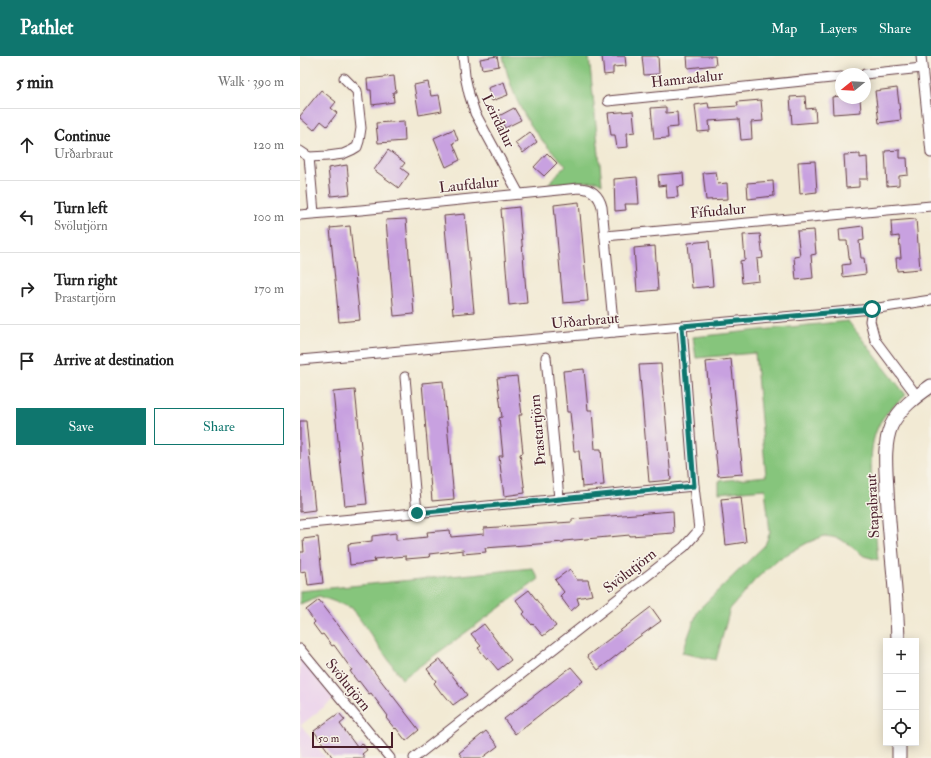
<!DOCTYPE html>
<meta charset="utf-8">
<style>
body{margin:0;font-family:"IM FELL Double Pica",serif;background:#f2f2f2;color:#222}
.controls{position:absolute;right:12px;bottom:12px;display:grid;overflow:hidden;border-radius:0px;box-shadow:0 2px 10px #0003}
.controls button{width:36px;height:36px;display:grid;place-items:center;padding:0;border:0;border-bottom:1px solid #e0e0e0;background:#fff;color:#222;font:20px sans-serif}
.compass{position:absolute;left:535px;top:12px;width:36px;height:36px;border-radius:50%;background:#fff;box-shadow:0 2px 10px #0003;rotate:252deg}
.scale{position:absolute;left:12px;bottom:10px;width:81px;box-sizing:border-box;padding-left:4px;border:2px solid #4a1f2b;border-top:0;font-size:11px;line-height:14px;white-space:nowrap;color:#4a1f2b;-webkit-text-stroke:3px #f7f3e8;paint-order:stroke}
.stop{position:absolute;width:12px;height:12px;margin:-9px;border:3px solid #0f766e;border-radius:50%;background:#fff}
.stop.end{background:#0f766e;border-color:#fff;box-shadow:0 1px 4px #0008}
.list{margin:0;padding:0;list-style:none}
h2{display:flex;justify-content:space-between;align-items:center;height:52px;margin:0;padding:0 16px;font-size:17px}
h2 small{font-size:13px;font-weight:400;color:#767676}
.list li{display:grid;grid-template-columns:26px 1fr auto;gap:12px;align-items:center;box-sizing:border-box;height:72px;padding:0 16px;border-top:1px solid #e0e0e0}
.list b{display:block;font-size:15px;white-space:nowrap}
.list p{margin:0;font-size:13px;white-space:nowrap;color:#767676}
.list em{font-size:13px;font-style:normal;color:#767676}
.actions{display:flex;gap:8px;padding:12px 16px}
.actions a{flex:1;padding:9px 0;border:1px solid #0f766e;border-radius:0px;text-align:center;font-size:14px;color:#0f766e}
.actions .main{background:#0f766e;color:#fff}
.icon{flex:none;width:22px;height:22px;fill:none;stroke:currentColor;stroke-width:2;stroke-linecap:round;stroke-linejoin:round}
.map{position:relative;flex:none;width:631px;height:702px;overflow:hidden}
header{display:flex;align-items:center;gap:24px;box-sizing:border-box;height:56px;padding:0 20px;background:#0f766e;color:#fff}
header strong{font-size:19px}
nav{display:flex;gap:22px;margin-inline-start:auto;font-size:14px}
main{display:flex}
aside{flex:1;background:#fff}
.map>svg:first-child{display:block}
.built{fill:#ebd1ec}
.green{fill:#86c57c;stroke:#687254}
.building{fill:#c8a1e0}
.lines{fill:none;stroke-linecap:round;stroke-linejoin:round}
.street-casing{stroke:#633d44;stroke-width:11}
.secondary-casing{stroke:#633d44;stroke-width:15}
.street{stroke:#fff;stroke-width:9}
.secondary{stroke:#fff;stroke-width:13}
.route{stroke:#0f766e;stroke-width:5}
.labels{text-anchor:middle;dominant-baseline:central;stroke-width:3;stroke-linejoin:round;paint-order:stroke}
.street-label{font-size:15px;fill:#4a1f2b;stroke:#f7f3e8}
</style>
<header>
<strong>Pathlet</strong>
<nav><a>Map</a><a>Layers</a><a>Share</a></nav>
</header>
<main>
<aside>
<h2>5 min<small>Walk · 390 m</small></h2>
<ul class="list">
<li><svg class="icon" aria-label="ahead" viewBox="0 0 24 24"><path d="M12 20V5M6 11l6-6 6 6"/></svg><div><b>Continue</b><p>Urðarbraut</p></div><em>120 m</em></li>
<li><svg class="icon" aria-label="left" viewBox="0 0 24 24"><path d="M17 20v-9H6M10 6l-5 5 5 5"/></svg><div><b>Turn left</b><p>Svölutjörn</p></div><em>100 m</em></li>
<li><svg class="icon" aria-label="right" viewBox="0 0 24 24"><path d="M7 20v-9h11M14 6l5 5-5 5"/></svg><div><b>Turn right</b><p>Þrastartjörn</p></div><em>170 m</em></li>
<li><svg class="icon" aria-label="arrive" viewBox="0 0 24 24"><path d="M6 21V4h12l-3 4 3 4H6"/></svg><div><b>Arrive at destination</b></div></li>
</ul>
<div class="actions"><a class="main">Save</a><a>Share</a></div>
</aside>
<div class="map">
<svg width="631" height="702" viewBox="0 0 631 702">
<rect width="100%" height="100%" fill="#f7f3e8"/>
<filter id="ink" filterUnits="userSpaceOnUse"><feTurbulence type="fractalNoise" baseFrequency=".025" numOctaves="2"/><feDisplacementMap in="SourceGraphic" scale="8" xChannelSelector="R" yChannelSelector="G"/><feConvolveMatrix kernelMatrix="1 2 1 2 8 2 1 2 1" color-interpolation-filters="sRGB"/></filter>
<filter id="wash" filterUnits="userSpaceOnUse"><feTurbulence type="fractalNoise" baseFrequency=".012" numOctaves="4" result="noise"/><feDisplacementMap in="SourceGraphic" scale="16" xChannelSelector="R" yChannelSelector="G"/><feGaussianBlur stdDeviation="0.9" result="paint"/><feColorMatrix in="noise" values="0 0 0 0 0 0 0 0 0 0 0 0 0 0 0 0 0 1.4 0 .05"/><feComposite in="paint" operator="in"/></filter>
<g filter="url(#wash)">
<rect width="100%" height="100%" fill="#f2ead4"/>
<!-- built -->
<path class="built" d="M0 599 34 643 1 669 26 702H0Z"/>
<!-- green -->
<g class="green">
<path d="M203 0H289L302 128 297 125 248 128 266 109C231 77 213 47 203 0Z"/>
<path d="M548 265 606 339C595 349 583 358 578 371 567 395 572 422 574 447 575 466 576 485 578 504L564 500 548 488 540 483 532 481 524 480 507 487 477 504 455 524 430 553 416 604 382 597 398 554 465 489 470 476 465 433 419 437V425L466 420 455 297 396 302 393 281Z"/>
<path d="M232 512 239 523 102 623 52 552 19 540 0 548V535Z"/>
</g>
<g id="blocks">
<!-- building -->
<g class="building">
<path d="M197 0 199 10 182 13 180 3Z"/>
<path d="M302 0H325L326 10 313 11V18L304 19Z"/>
<path d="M342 0H358L359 18 344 19Z"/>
<path d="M387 0H415L416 9 388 12Z"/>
<path d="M94 20 96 36H93L94 46 72 49 71 34H68L67 23Z"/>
<path d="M128 26 131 40 139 39 142 55 119 59 114 29Z"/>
<path d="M204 26 208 39 192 45 188 32Z"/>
<path d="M597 32 601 64 579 67 575 35Z"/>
<path d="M21 34 36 46 31 52 37 57 27 70 21 65 14 74 0 62V60Z"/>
<path d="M505 40 506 53 515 52 516 66 492 68 490 41Z"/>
<path d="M541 40V42H560L561 56 533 58 532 41Z"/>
<path d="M461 44 463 65 451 66 452 83 441 84 439 63 409 65 410 75 398 76 395 49 408 47 409 52 438 50 437 46Z"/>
<path d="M366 51V57L377 56 378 71 367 72 368 82 354 83 351 52Z"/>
<path d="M214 52 221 64 205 72 199 60Z"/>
<path d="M333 55 335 76 327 77 328 91 317 92 315 79H311L308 57Z"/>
<path d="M104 65 105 85 78 87 76 67Z"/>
<path d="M154 73 158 84 153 87 160 104 146 111 134 82Z"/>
<path d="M230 76 237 86 223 97 215 87Z"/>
<path d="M88 94 105 107 101 112 109 118 99 132 74 114Z"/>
<path d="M600 94V102H607L608 119 599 120V129L587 130 585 95Z"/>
<path d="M247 97 257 107 244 120 234 111Z"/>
<path d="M560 98V102L567 101 568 123H559V131L546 132 544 99Z"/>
<path d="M515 105 517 136 500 138 498 106Z"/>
<path d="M47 109 50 138 31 140 28 112Z"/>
<path d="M416 116 418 128 427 127 428 143 406 144 403 117Z"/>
<path d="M383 117 384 130 377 131 378 141 367 142 366 129 359 130 358 119Z"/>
<path d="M337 121 339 148H325L326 154 315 155 314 123Z"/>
<path d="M473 125 474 140 448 143 447 127Z"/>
<path d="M279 146 288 245 263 247 254 149Z"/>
<path d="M219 151 227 247 209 249 201 153Z"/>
<path d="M165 158 174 256 153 258 144 160Z"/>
<path d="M106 163 114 258 94 260 86 164Z"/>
<path d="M616 163 620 213 597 215 596 202H601L599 180 592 181 591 165Z"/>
<path d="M50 170 60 264 39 266 30 172Z"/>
<path d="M563 170 564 184 559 185 561 202H564L566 218 543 221 542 209 550 208 547 185H540L539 173Z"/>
<path d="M514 174 516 198 511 199 513 222 496 224 494 201 500 200 497 175Z"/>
<path d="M460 178 463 202 457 203 459 225 442 227 440 205 445 204 443 179Z"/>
<path d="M409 185 413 230 392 232 388 187Z"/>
<path d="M355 190 358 234 337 236 334 192Z"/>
<path d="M431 303 443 418 418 420 406 306Z"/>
<path d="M361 308 371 424 349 426 339 309Z"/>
<path d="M284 313 288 354H292L295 393H301L304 429 282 431 279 395H274L270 356H267L263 315Z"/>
<path d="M217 320 222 359H219L223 397 220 398 225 437 204 440 199 400H203L199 362 202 361 197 322Z"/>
<path d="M143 325 154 443 132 445 122 327Z"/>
<path d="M55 334 67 448 45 450 33 336Z"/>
<path d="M0 365H6L15 454 0 456Z"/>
<path d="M441 441 446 486 426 489 421 443Z"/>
<path d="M373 455 374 477 330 480V479L264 485V486L185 492 186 496 163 498V494L129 498 130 501 106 503V500L74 503 75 506 50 509 48 488 72 485V480L96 477V484L128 481 127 476 150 474 151 481 184 478V472L272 466V463Z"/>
<path d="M18 481 23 527 8 529 6 515 0 516V496H4L3 483Z"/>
<path d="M270 513 277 524H288L292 539 277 542 279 548 271 555 260 540 264 536 255 524Z"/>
<path d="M229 534 256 570 243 580 233 568 232 569 223 558 225 556 216 544Z"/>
<path d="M19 544 119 674 106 685 96 672 95 673 86 662 88 660 71 637 69 638 59 625 58 626 54 621 50 615 52 614 34 589 32 590 23 578 21 579 13 568 15 566 6 554Z"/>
<path d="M351 551 361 565 325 591 326 592 298 614 287 600Z"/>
<path d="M184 568 211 604 198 614 188 602 187 603 178 592 181 590 171 578Z"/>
<path d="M140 603 167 639 153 649 143 637 142 638 134 627 136 625 127 613Z"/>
<path d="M271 611 283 625 215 678 204 663Z"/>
<path d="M39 657 45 664 40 668 57 691 62 687 67 694 62 698 65 702H33L14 675Z"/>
<path d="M186 675 198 690 182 702H163L159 697Z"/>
</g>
</g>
</g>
<g filter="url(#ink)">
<use href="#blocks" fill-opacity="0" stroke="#633d44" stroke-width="1"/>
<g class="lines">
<defs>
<g id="street">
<path d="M163 0 165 20 169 38 175 57 219 138"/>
<path d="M621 0 631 97"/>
<path d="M565 18 622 12"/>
<path d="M308 45 541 21"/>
<path d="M0 95 9 101 28 100 43 98 52 94 57 91 59 85 61 72 57 35 44 22"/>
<path d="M9 101 14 157"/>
<path d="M0 159 61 154 279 132C291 132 299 139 302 151L314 276"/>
<path d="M305 180 631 150"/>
<path d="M572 253 570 265 575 284 617 340"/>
<path d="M246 301 259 443"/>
<path d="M0 304 572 253 631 244"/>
<path d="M105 321 117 457"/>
<path d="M0 468 394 430"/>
<path d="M0 593 90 702"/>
<path d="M114 702 384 491 392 482 399 474 394 430 382 270"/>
</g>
<g id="secondary">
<path d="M598 585C597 534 589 484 587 433 586 413 583 390 591 370 600 352 615 341 631 330"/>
<path d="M599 687V702"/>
</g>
</defs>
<!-- street casing -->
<use href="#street" class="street-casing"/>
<!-- secondary casing -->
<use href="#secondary" class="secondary-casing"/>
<!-- street -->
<use href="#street" class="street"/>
<!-- secondary -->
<use href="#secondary" class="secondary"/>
</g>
</g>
<g class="lines" filter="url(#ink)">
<!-- route -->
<path class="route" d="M117 457 394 430 382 270 572 253"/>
</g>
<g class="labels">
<!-- street labels -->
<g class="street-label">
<text transform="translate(387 23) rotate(-6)">Hamradalur</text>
<text transform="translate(198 65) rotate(64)">Leirdalur</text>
<text transform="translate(169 129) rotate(-6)">Laufdalur</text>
<text transform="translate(418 155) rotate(-5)">Fífudalur</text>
<text transform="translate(285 265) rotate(-5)">Urðarbraut</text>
<text transform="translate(238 374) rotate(-95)">Þrastartjörn</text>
<text transform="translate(573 450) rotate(-93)">Stapabraut</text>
<text transform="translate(330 515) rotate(-38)">Svölutjörn</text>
<text transform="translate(48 629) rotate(51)">Svölutjörn</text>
</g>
</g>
</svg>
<div class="controls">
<button>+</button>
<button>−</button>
<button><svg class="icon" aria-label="locate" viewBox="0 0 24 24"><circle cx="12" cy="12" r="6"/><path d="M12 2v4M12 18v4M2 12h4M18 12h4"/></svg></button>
</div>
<svg class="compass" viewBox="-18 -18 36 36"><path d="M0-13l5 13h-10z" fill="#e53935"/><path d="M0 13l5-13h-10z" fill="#767676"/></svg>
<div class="scale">50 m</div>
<div class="stop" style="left:572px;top:253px"></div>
<div class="stop end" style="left:117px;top:457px"></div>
</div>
</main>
